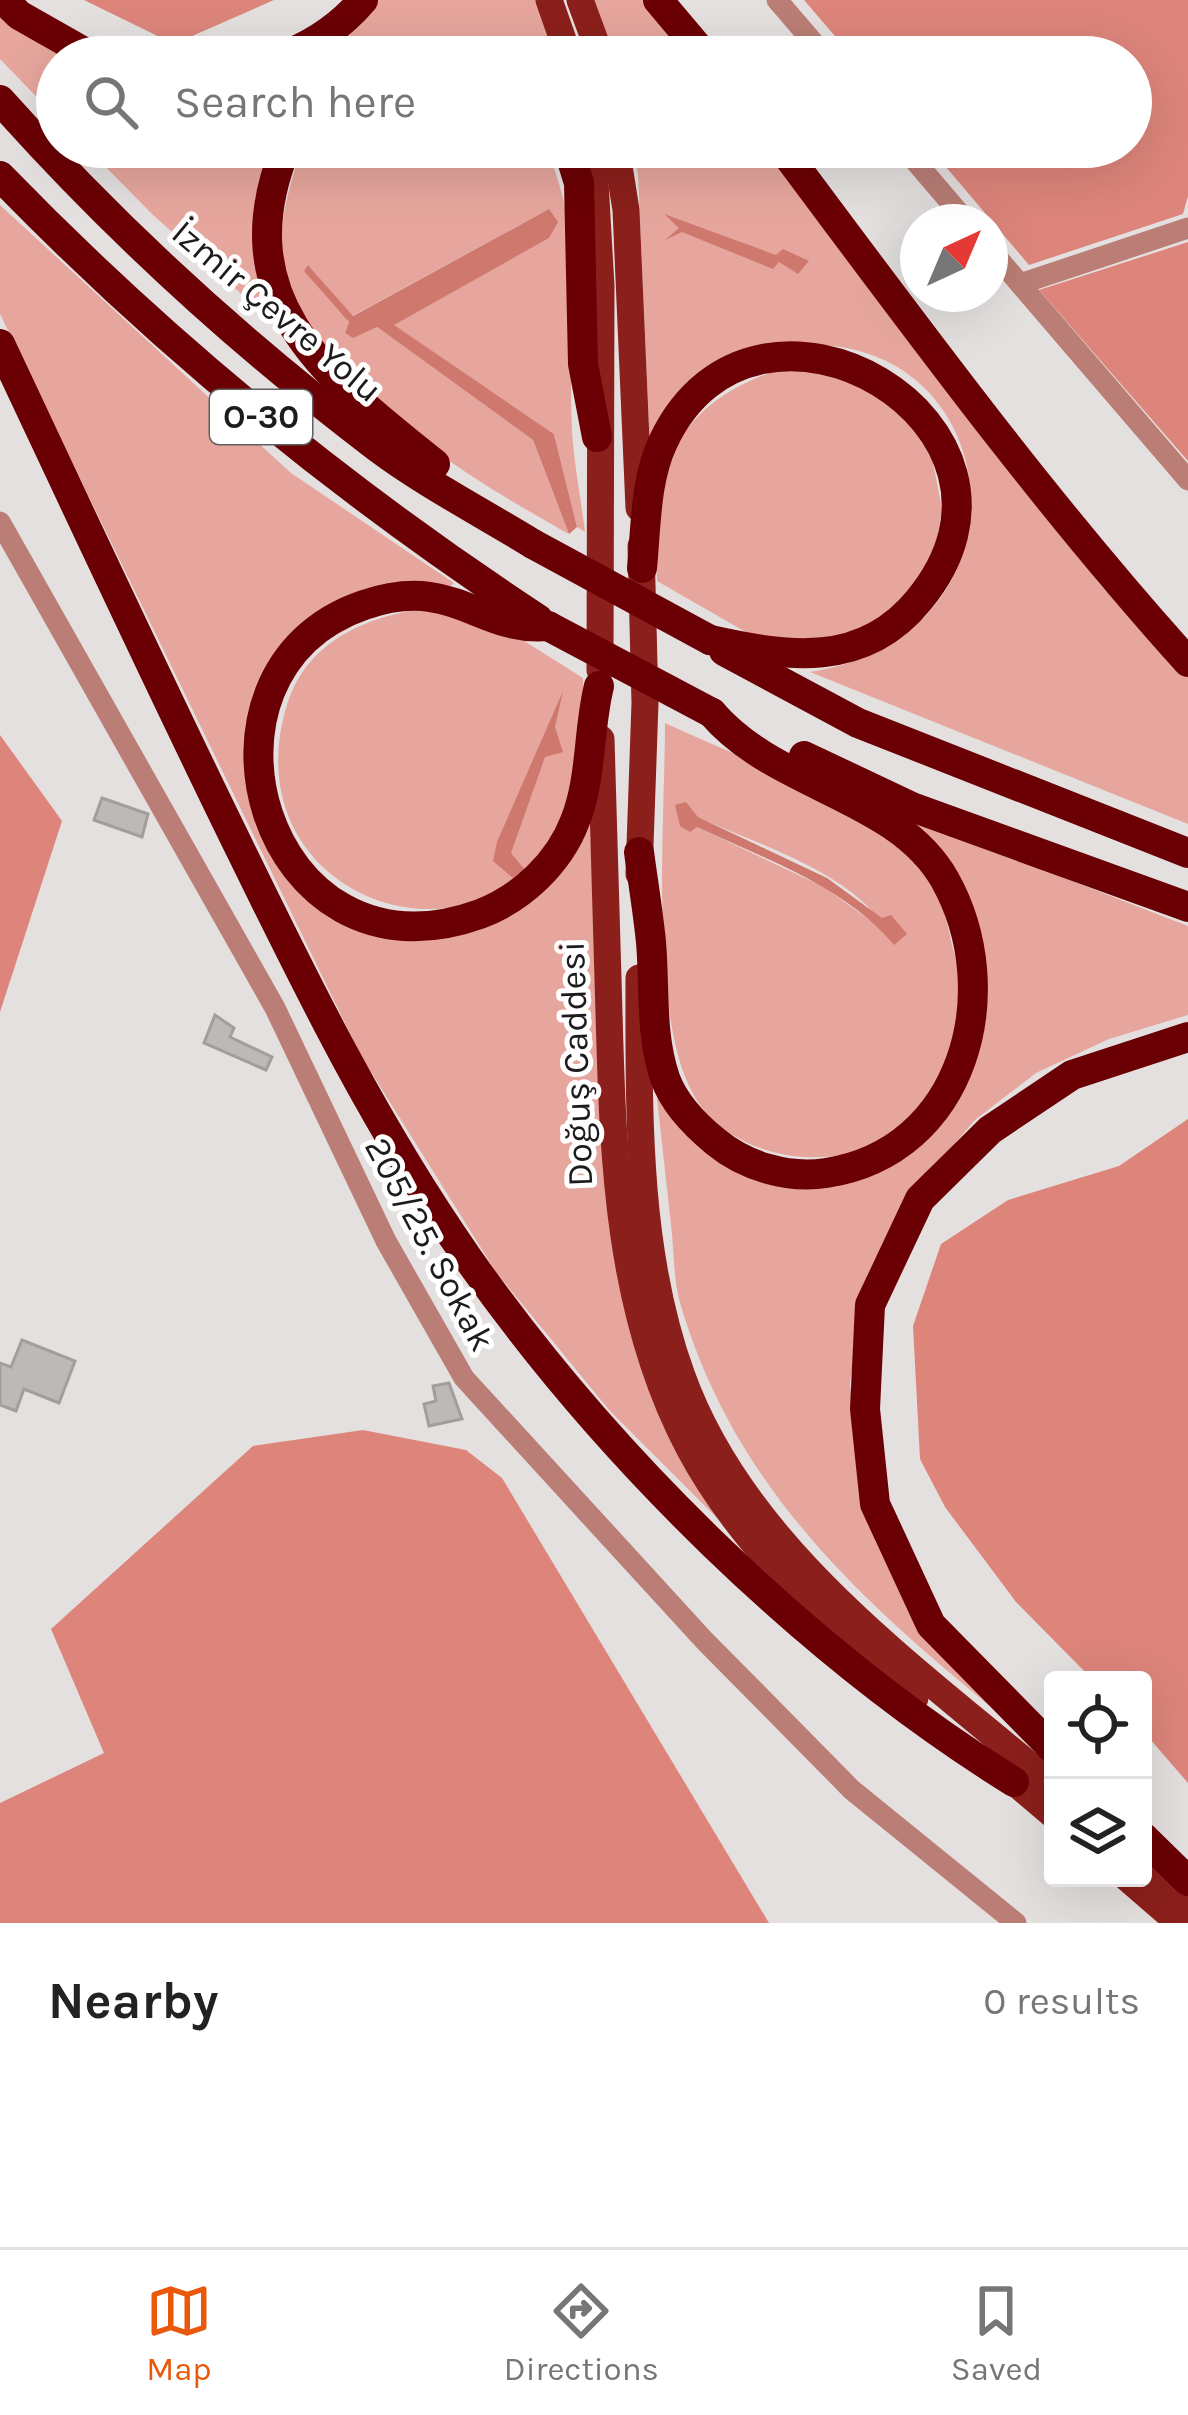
<!DOCTYPE html>
<meta charset="utf-8">
<style>
body{margin:0;font-family:Karla,sans-serif;background:#f2f2f2;color:#222}
.controls{position:absolute;right:36px;bottom:36px;display:grid;overflow:hidden;border-radius:12px;box-shadow:0 12px 48px #0002}
.controls button{width:108px;height:108px;display:grid;place-items:center;padding:0;border:0;border-bottom:3px solid #e0e0e0;background:#fff;color:#222;font:60px sans-serif}
.compass{position:absolute;left:900px;top:204px;width:108px;height:108px;border-radius:50%;background:#fff;box-shadow:0 12px 48px #0002;rotate:44deg}
.list{margin:0;padding:0;list-style:none}
h2{display:flex;justify-content:space-between;align-items:center;height:156px;margin:0;padding:0 48px;font-size:51px}
h2 small{font-size:39px;font-weight:400;color:#767676}
.icon{flex:none;width:66px;height:66px;fill:none;stroke:currentColor;stroke-width:2;stroke-linecap:round;stroke-linejoin:round}
.map{position:relative;flex:none;width:1188px;height:1923px;overflow:hidden}
.search{position:absolute;background:#fff;box-shadow:0 12px 48px #0002;left:36px;right:36px;top:36px;height:132px;display:flex;align-items:center;gap:30px;box-sizing:border-box;padding:0 42px;border-radius:66px;color:#767676;font-size:45px}
.sheet{height:324px;background:#fff}
nav{display:flex;justify-content:space-around;align-items:center;box-sizing:border-box;height:168px;border-top:3px solid #e0e0e0;background:#fff;font-size:33px;color:#767676}
nav a{display:grid;justify-items:center;gap:6px}
nav .on{color:#ea580c}
.map>svg:first-child{display:block}
.green{fill:#e6a69d;fill-rule:evenodd}
.forest{fill:#dd857b}
.water{fill:#cf786e}
.building{fill:#bdb9b9;stroke:#a29e9e;stroke-width:3}
.lines{fill:none;stroke-linecap:round;stroke-linejoin:round}
.minor{stroke:#ba7e76;stroke-width:21}
.major{stroke:#8b1f1b;stroke-width:27}
.highway{stroke:#6b0004;stroke-width:30}
.highway-bridge{stroke:#6b0004;stroke-width:30}
.labels{text-anchor:middle;dominant-baseline:central;stroke-width:10;stroke-linejoin:round;paint-order:stroke}
.shield{fill:#fff;stroke:#615f5f;stroke-width:3}
.shield-label{font-size:33px;font-weight:bold;fill:#1d1b1b}
.street-label{font-size:36px;fill:#1d1b1b;stroke:#fff}
</style>
<div class="map">
<svg width="1188" height="1923" viewBox="0 0 1188 1923">
<rect width="100%" height="100%" fill="#e5e0e0"/>
<!-- green -->
<g class="green">
<path d="M375 0H537L560 57H492L446 44 397 47 371 57H309Z"/>
<path d="M591 0H649L697 57H612Z"/>
<path d="M0 9 77 57H57V118L0 59Z"/>
<path d="M86 147H279L283 331 153 215Z"/>
<path d="M302 147H545C587 233 567 337 572 431 574 464 581 499 585 532L577 527 554 434 393 325 549 238V209L352 316 309 266 349 322 345 333 353 337 377 327 533 440 569 534C479 484 306 381 284 273 275 230 289 188 302 147Z"/>
<path d="M632 147H771L1102 587 1188 671V824L810 672C1034 638 1012 352 819 345 792 344 763 346 739 358 712 371 672 426 650 449L638 174Z"/>
<path d="M0 205 291 473 454 583 449 588 428 583 277 669 264 821 360 920H492L589 813 613 1237 753 1554 610 1411 496 1272 361 1056 0 314Z"/>
<path d="M781 369 829 371 873 389 910 420 933 462 942 509 935 553 915 594 842 645 756 638 657 581C651 473 671 404 781 369Z"/>
<path d="M436 607 507 630 583 678C584 716 585 770 571 805 497 995 226 903 287 705 308 637 373 614 436 607Z"/>
<path d="M665 723C746 761 845 793 914 854 934 871 947 918 952 945 957 966 972 1004 967 1025 963 1042 933 1101 921 1114 864 1179 733 1170 692 1092 649 1012 665 818 665 723ZM686 803 698 817C762 847 865 875 894 944L878 926 824 887 697 827Z"/>
<path d="M897 813 1188 926V1015L1109 1039 1036 1073 975 1120 924 1179 862 1305 850 1383 861 1504 908 1610 1050 1755C891 1626 742 1510 681 1306 674 1284 674 1257 672 1234 666 1180 660 1125 654 1071L693 1132 816 1185C842 1170 937 1126 951 1107 1004 1036 996 935 950 864 937 845 914 829 897 813Z"/>
</g>
<!-- forest -->
<g class="forest">
<path d="M84 0H274L174 44Z"/>
<path d="M804 0H1188V196L1183 214 1029 265 929 147H1131V57H853Z"/>
<path d="M1188 242V461L1039 290Z"/>
<path d="M0 735 62 821 0 1012Z"/>
<path d="M1188 1119V1783L1143 1731V1680H1093L1016 1602 945 1507 920 1459 913 1326 941 1244 1008 1200 1119 1166Z"/>
<path d="M363 1430 466 1450 502 1478 769 1923H0V1803L104 1753 51 1629 253 1446Z"/>
</g>
<!-- water -->
<g class="water">
<path d="M549 209 558 222 549 238 394 325 554 434 577 527 569 534 533 440 377 327 353 338 345 333 349 322 304 271 308 265 353 316Z"/>
<path d="M664 214 776 255 783 249 809 261 798 274 779 262 773 269 682 232 665 240 679 228Z"/>
<path d="M563 691 555 727 563 752 545 757 511 853 525 870 513 878 493 861 497 842Z"/>
<path d="M686 802 698 817 827 878 882 918 891 915 907 934 894 945C845 886 765 859 697 827L690 832 680 826 675 805Z"/>
</g>
<!-- building -->
<g class="building">
<path d="M102 798 148 814 142 837 94 820Z"/>
<path d="M215 1015 234 1028 230 1037 272 1057 266 1070 204 1043Z"/>
<path d="M22 1340 75 1361 59 1403 24 1389 16 1411 0 1405V1363L11 1367Z"/>
<path d="M449 1383 462 1419 429 1426 424 1404 436 1401 433 1386Z"/>
</g>
<g class="lines">
<!-- minor -->
<g class="minor">
<path d="M777 0 826 57"/>
<path d="M903 147 967 222"/>
<path d="M990 249 1188 480"/>
<path d="M1020 284 1188 228"/>
<path d="M0 522 275 1008 386 1241 464 1378 703 1639 852 1790 1016 1923"/>
</g>
<!-- major -->
<g class="major">
<path d="M549 0 569 57"/>
<path d="M580 0 601 57"/>
<path d="M593 147 601 286 600 670"/>
<path d="M616 147 626 210 639 508"/>
<path d="M601 739C603 830 606 921 609 1013 613 1161 618 1313 689 1448 742 1548 830 1626 915 1698"/>
<path d="M639 874 645 703 641 546"/>
<path d="M639 978C639 1109 636 1251 682 1376 745 1551 918 1669 1053 1785"/>
<path d="M999 1769 1053 1815"/>
<path d="M1143 1863 1188 1902"/>
<path d="M1127 1878 1179 1923"/>
</g>
<!-- highway -->
<g class="highway">
<path d="M4 0 19 15 93 57"/>
<path d="M658 0 706 57"/>
<path d="M280 57C313 45 340 27 363 0"/>
<path d="M394 57H450"/>
<path d="M0 100C113 227 241 344 377 447 425 483 481 512 533 544"/>
<path d="M286 147C223 301 328 378 435 464"/>
<path d="M568 147 579 183 583 364 597 437"/>
<path d="M781 147C912 322 1041 499 1188 662"/>
<path d="M0 176C163 344 343 491 538 619"/>
<path d="M0 344C80 514 159 684 242 853 310 992 378 1130 467 1257 606 1456 808 1654 1014 1782"/>
<path d="M642 568C646 528 645 480 663 442 755 245 1063 426 919 600 863 669 787 657 710 640"/>
<path d="M548 626C478 632 455 574 364 605 171 670 262 993 480 914 522 898 559 863 575 821 592 779 588 730 599 686"/>
<path d="M724 651 858 723 1188 853"/>
<path d="M804 756 912 807 1188 907"/>
<path d="M639 852C643 882 648 912 651 942 655 988 650 1034 665 1078 674 1103 695 1125 716 1142 745 1166 788 1179 826 1173 965 1152 1007 991 945 880 898 796 776 788 712 713"/>
<path d="M1053 1749 931 1625 875 1504 865 1409 870 1305 920 1199 990 1130 1072 1075 1188 1037"/>
<path d="M1143 1837 1188 1881"/>
</g>
<!-- highway-bridge -->
<g class="highway-bridge">
<path d="M533 544 710 640"/>
<path d="M548 626 712 713"/>
</g>
</g>
<g class="labels">
<!-- shield labels -->
<rect class="shield" x="210" y="390" width="102" height="54" rx="9"/>
<g class="shield-label">
<text x="261" y="417">O-30</text>
</g>
<!-- street labels -->
<g class="street-label">
<text transform="translate(277 311) rotate(40)">İzmir Çevre Yolu</text>
<text transform="translate(576 1064) rotate(-92)">Doğuş Caddesi</text>
<text transform="translate(430 1244) rotate(62)">205/25. Sokak</text>
</g>
</g>
</svg>
<div class="controls">
<button><svg class="icon" aria-label="locate" viewBox="0 0 24 24"><circle cx="12" cy="12" r="6"/><path d="M12 2v4M12 18v4M2 12h4M18 12h4"/></svg></button>
<button><svg class="icon" aria-label="layers" viewBox="0 0 24 24"><path d="M12 4l9 5-9 5-9-5zM3 14l9 5 9-5"/></svg></button>
</div>
<svg class="compass" viewBox="-18 -18 36 36"><path d="M0-13l5 13h-10z" fill="#e53935"/><path d="M0 13l5-13h-10z" fill="#767676"/></svg>
<div class="search"><svg class="icon" aria-label="search" viewBox="0 0 24 24"><circle cx="10" cy="10" r="6"/><path d="M15 15l6 6"/></svg>Search here</div>
</div>
<section class="sheet">
<h2>Nearby<small>0 results</small></h2>
<ul class="list">
</ul>
</section>
<nav>
<a class="on"><svg class="icon" aria-label="map" viewBox="0 0 24 24"><path d="M3 6l6-2 6 2 6-2v14l-6 2-6-2-6 2zM9 4v14M15 6v14"/></svg>Map</a>
<a><svg class="icon" aria-label="directions" viewBox="0 0 24 24"><path d="M12 3l9 9-9 9-9-9zM9 14v-3h6M13 9l2 2-2 2"/></svg>Directions</a>
<a><svg class="icon" aria-label="saved" viewBox="0 0 24 24"><path d="M7 4h10v16l-5-4-5 4z"/></svg>Saved</a>
</nav>
